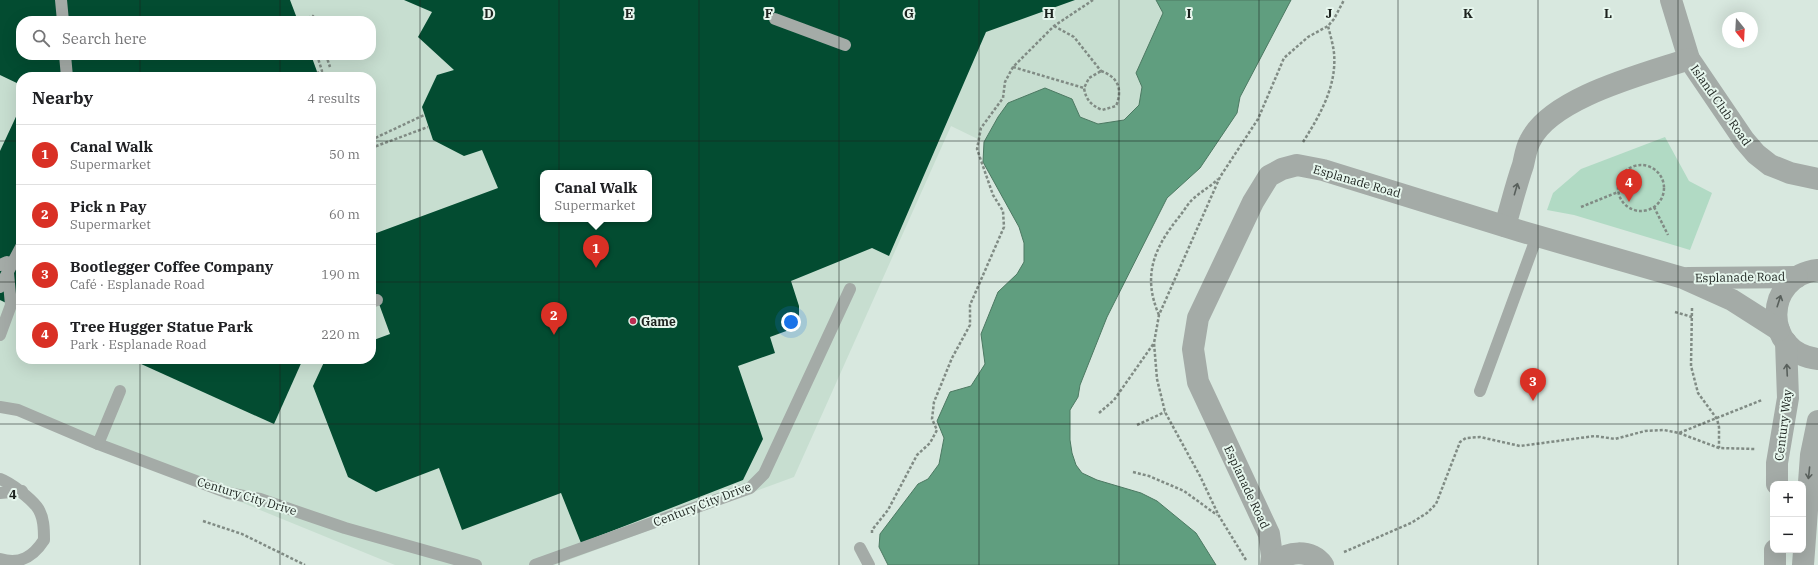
<!DOCTYPE html>
<meta charset="utf-8">
<style>
body{margin:0;font-family:"IBM Plex Serif",serif;background:#f2f2f2;color:#202124}
.controls{position:absolute;right:12px;bottom:12px;display:grid;overflow:hidden;border-radius:8px;box-shadow:0 4px 16px #0002}
.controls button{width:36px;height:36px;display:grid;place-items:center;padding:0;border:0;border-bottom:1px solid #e0e0e0;background:#fff;color:#202124;font:20px sans-serif}
.compass{position:absolute;left:1722px;top:12px;width:36px;height:36px;border-radius:50%;background:#fff;box-shadow:0 4px 16px #0002;rotate:162deg}
.you{position:absolute;left:791px;top:322px;width:14px;height:14px;margin:-10px;border:3px solid #fff;border-radius:50%;background:#1a73e8;box-shadow:0 0 0 6px #1a73e833}
.badge{display:grid;place-items:center;width:26px;height:26px;border-radius:50%;background:#d93025;color:#fff;font-size:13px;font-weight:700}
.pin{position:absolute;translate:-50% -33px;filter:drop-shadow(0 1px 2px #0008)}
.pin::after{content:'';position:absolute;top:21px;width:14px;height:12px;background:inherit;clip-path:polygon(0 0,100% 0,50% 100%)}
.popup{position:absolute;left:540px;top:170px;width:112px;height:52px;box-sizing:border-box;display:grid;place-content:center;border-radius:8px;background:#fff;filter:drop-shadow(0 1px 3px #0005);font-size:13px;white-space:nowrap;color:#757577}
.popup b{font-size:15px;color:#202124}
.popup::after{content:'';position:absolute;left:50%;top:100%;margin-left:-8px;border:8px solid transparent;border-top-color:#fff}
.list{margin:0;padding:0;list-style:none}
h2{display:flex;justify-content:space-between;align-items:center;height:52px;margin:0;padding:0 16px;font-size:17px}
h2 small{font-size:13px;font-weight:400;color:#757577}
.list li{display:grid;grid-template-columns:26px 1fr auto;gap:12px;align-items:center;box-sizing:border-box;height:60px;padding:0 16px;border-top:1px solid #e0e0e0}
.list b{display:block;font-size:15px;white-space:nowrap}
.list p{margin:0;font-size:13px;white-space:nowrap;color:#757577}
.list em{font-size:13px;font-style:normal;color:#757577}
.icon{flex:none;width:22px;height:22px;fill:none;stroke:currentColor;stroke-width:2;stroke-linecap:round;stroke-linejoin:round}
.map{position:relative;flex:none;width:1818px;height:565px;overflow:hidden}
.search{position:absolute;background:#fff;box-shadow:0 4px 16px #0002;left:16px;top:16px;width:360px;height:44px;display:flex;align-items:center;gap:10px;box-sizing:border-box;padding:0 14px;border-radius:16px;color:#757577;font-size:15px}
.panel{position:absolute;background:#fff;box-shadow:0 4px 16px #0002;left:16px;top:72px;width:360px;height:292px;border-radius:16px}
.map>svg:first-child{display:block}
.built{fill:#c7ded0;fill-rule:evenodd}
.green{fill:#b1dac4}
.water{fill:#609e7f;stroke:#4c7962}
.building{fill:#034c31;fill-rule:evenodd}
.lines{fill:none;stroke-linecap:round;stroke-linejoin:round}
.path{stroke:#808b84;stroke-width:2.5;stroke-dasharray:3 2;stroke-linecap:butt}
.service{stroke:#a4aba7;stroke-width:12}
.minor{stroke:#a4aba7;stroke-width:22}
.oneway{stroke:#59605c}
.grid{fill:none;stroke:#1c221e;stroke-width:1;stroke-opacity:0.55}
.poi-dot{fill:#bc2c51;stroke:#e6f6ed;stroke-width:1.5}
.labels{text-anchor:middle;dominant-baseline:central;stroke-width:4;stroke-linejoin:round;paint-order:stroke}
.street-label{font-size:12px;fill:#1c221e;stroke:#e6f6ed}
.poi-label{font-size:12px;font-weight:bold;fill:#1c221e;stroke:#e6f6ed;text-anchor:start}
.grid-label{font-size:13px;text-anchor:middle;font-weight:bold;fill:#1c221e;stroke:#e6f6ed;stroke-width:4;stroke-linejoin:round;paint-order:stroke}
</style>
<div class="map">
<svg width="1818" height="565" viewBox="0 0 1818 565">
<rect width="100%" height="100%" fill="#d8e8df"/>
<!-- built -->
<path class="built" d="M0 0H1156L1163 13 1136 73 1142 87 1139 105 1124 120 1098 124 1080 117 1072 99 998 117 984 142 951 126 794 477 555 565H395L0 404ZM21 21H371V55H21ZM21 77H371V359H21ZM543 173H649V219H543Z"/>
<!-- green -->
<path class="green" d="M1665 137 1689 181 1712 193 1690 250 1574 215 1547 210 1553 193 1581 169Z"/>
<!-- water -->
<path class="water" d="M1156 0H1291L1240 97 1237 113 1200 168 1167 198 1107 317 1080 385 1078 397 1070 410V440L1072 453 1076 465 1082 473 1097 480 1141 493 1157 501 1196 533 1216 565H888L879 547 880 534 918 484 928 479 939 464 944 438 937 421 950 392 971 386 985 364 981 334 998 292 1017 274 1024 262V243L1019 227 983 162 984 142 998 117 1008 103 1045 88 1072 99 1080 117 1098 124 1124 120 1139 105 1142 87 1136 73 1163 13Z"/>
<!-- building -->
<g class="building">
<path d="M0 0H290L298 21H21V55H311L319 77H21V85L0 75Z"/>
<path d="M404 0H1075L986 32 889 256 872 248 791 281 799 306V315L796 323 789 330 770 337 775 353 738 366 763 439 743 480 581 543 561 493 462 530 439 468 376 492 348 477 313 386 325 360 371 359V341L390 334 371 282V235L498 188 482 150 464 156 433 140 422 107 437 75 454 70 418 37 432 12ZM543 173H649V219H543Z"/>
<path d="M21 106V310L0 300V151Z"/>
<path d="M130 359H303L274 424Z"/>
</g>
<g class="lines">
<!-- path -->
<g class="path">
<path d="M306 21 305 19 313 16 315 21"/>
<path d="M1054 26 1074 37 1101 71"/>
<path d="M317 55 322 71 317 73"/>
<path d="M326 55 330 67"/>
<path d="M1013 67 1084 88"/>
<path d="M1101 71C1118 77 1123 89 1116 106L1102 110C1091 105 1086 100 1084 88L1089 78Z"/>
<path d="M371 140 424 115"/>
<path d="M1303 142C1320 115 1337 86 1334 53 1333 44 1330 34 1328 26"/>
<path d="M371 148 428 127"/>
<circle cx="1641" cy="188" r="23"/>
<path d="M1581 207 1618 192"/>
<path d="M1654 207 1668 235"/>
<path d="M1692 308 1691 366 1698 393 1717 419 1719 427V448"/>
<path d="M1675 312 1692 317"/>
<path d="M1159 315C1142 276 1154 248 1179 217 1184 211 1188 203 1194 198 1202 191 1211 186 1218 179"/>
<path d="M1099 413 1114 400 1154 343"/>
<path d="M1137 425 1165 412"/>
<path d="M1679 433 1719 448 1755 449"/>
<path d="M1133 472 1149 476 1184 491 1217 515"/>
<path d="M203 521 242 534 305 565"/>
<path d="M872 533V530L888 510 917 455 930 443 937 430 932 419 934 402 952 358 970 325V305L1004 227 1003 211 993 195 977 149 981 128 1003 98 1005 82 1013 67 1054 26 1093 0"/>
<path d="M1344 552 1411 523 1427 513 1436 504 1460 442 1466 438 1480 437 1520 446 1595 436 1615 439 1645 431 1664 430 1679 433 1762 400"/>
<path d="M1246 560 1219 516 1200 476 1165 412 1157 379 1154 343 1159 315 1220 177 1258 119 1284 58 1308 37 1328 26 1334 19 1344 0"/>
</g>
<!-- service -->
<g class="service">
<path d="M61 0 63 21"/>
<path d="M775 19 845 45"/>
<path d="M65 55 67 77"/>
<path d="M0 265 7 262 11 305 0 335"/>
<path d="M0 287 21 247"/>
<path d="M371 302 377 300"/>
<path d="M1480 391 1537 236"/>
<path d="M0 407 18 410 98 444 228 493 260 499 345 528 476 565"/>
<path d="M98 444 120 391"/>
<path d="M0 479C11 483 30 498 37 507 44 516 44 530 44 540 33 557 20 565 0 559"/>
<path d="M0 493 22 491"/>
<path d="M860 548 869 565"/>
<path d="M535 565 750 488 764 474 850 289"/>
</g>
<!-- minor -->
<g class="minor">
<path d="M1671 0 1689 59 1744 140 1756 154 1770 165 1790 173 1818 179"/>
<path d="M1505 226C1511 206 1516 185 1523 165 1525 157 1526 148 1530 141 1551 97 1645 74 1689 59"/>
<path d="M1818 270C1763 276 1762 353 1818 359"/>
<path d="M1688 278 1797 277"/>
<path d="M1777 484V463L1788 398 1786 342"/>
<path d="M1271 565 1272 556 1269 534 1198 382 1193 349 1198 318 1253 202 1269 176 1282 169 1297 165 1323 170 1520 231 1683 278 1732 300 1779 330"/>
<path d="M1273 565C1286 550 1311 549 1323 565"/>
<path d="M1775 565V550"/>
<path d="M1803 565 1811 455 1818 421"/>
</g>
</g>
<!-- one-way arrows -->
<defs><path id="oneway-shaft" d="M-6 0H5M1.5-3L5.5 0L1.5 3" fill="none" stroke-width="1.6" stroke-linecap="round" stroke-linejoin="round"/></defs>
<g class="oneway">
<use href="#oneway-shaft" transform="translate(1516 189) rotate(-74)"/>
<use href="#oneway-shaft" transform="translate(1779 301) rotate(-72)"/>
<use href="#oneway-shaft" transform="translate(1787 370) rotate(-93)"/>
<use href="#oneway-shaft" transform="translate(1809 473) rotate(96)"/>
</g>
<!-- grid -->
<path class="grid" d="M140 0V21M280 0V21M420 0V565M559 0V565M699 0V565M839 0V565M979 0V565M1119 0V565M1259 0V565M1398 0V565M1538 0V565M1678 0V565M140 55V77M280 55V77M0 141H21M371 141H1818M0 282H21M371 282H1818M140 359V565M280 359V565M0 424H1818"/>
<!-- markers -->
<circle class="poi-dot" cx="633" cy="321" r="4"/>
<g class="labels">
<!-- street labels -->
<g class="street-label">
<text transform="translate(1721 105) rotate(55)">Island Club Road</text>
<text transform="translate(1357 181) rotate(16)">Esplanade Road</text>
<text transform="translate(1740 277) rotate(-1)">Esplanade Road</text>
<text transform="translate(1783 425) rotate(-83)">Century Way</text>
<text transform="translate(1247 487) rotate(65)">Esplanade Road</text>
<text transform="translate(247 496) rotate(17)">Century City Drive</text>
<text transform="translate(702 504) rotate(-21)">Century City Drive</text>
</g>
<!-- poi labels -->
<g class="poi-label">
<text x="641" y="321">Game</text>
</g>
</g>
<g class="grid-label">
<text x="489" y="18">D</text>
<text x="629" y="18">E</text>
<text x="769" y="18">F</text>
<text x="909" y="18">G</text>
<text x="1049" y="18">H</text>
<text x="1189" y="18">I</text>
<text x="1329" y="18">J</text>
<text x="1468" y="18">K</text>
<text x="1608" y="18">L</text>
<text x="13" y="499">4</text>
</g>
</svg>
<div class="controls">
<button>+</button>
<button>−</button>
</div>
<svg class="compass" viewBox="-18 -18 36 36"><path d="M0-13l5 13h-10z" fill="#e53935"/><path d="M0 13l5-13h-10z" fill="#757577"/></svg>
<div class="you"></div>
<div class="pin badge" style="left:596px;top:268px">1</div>
<div class="popup"><b>Canal Walk</b>Supermarket</div>
<div class="pin badge" style="left:554px;top:335px">2</div>
<div class="pin badge" style="left:1533px;top:401px">3</div>
<div class="pin badge" style="left:1629px;top:202px">4</div>
<div class="search"><svg class="icon" aria-label="search" viewBox="0 0 24 24"><circle cx="10" cy="10" r="6"/><path d="M15 15l6 6"/></svg>Search here</div>
<section class="panel">
<h2>Nearby<small>4 results</small></h2>
<ul class="list">
<li><span class="badge">1</span><div><b>Canal Walk</b><p>Supermarket</p></div><em>50 m</em></li>
<li><span class="badge">2</span><div><b>Pick n Pay</b><p>Supermarket</p></div><em>60 m</em></li>
<li><span class="badge">3</span><div><b>Bootlegger Coffee Company</b><p>Café · Esplanade Road</p></div><em>190 m</em></li>
<li><span class="badge">4</span><div><b>Tree Hugger Statue Park</b><p>Park · Esplanade Road</p></div><em>220 m</em></li>
</ul>
</section>
</div>
